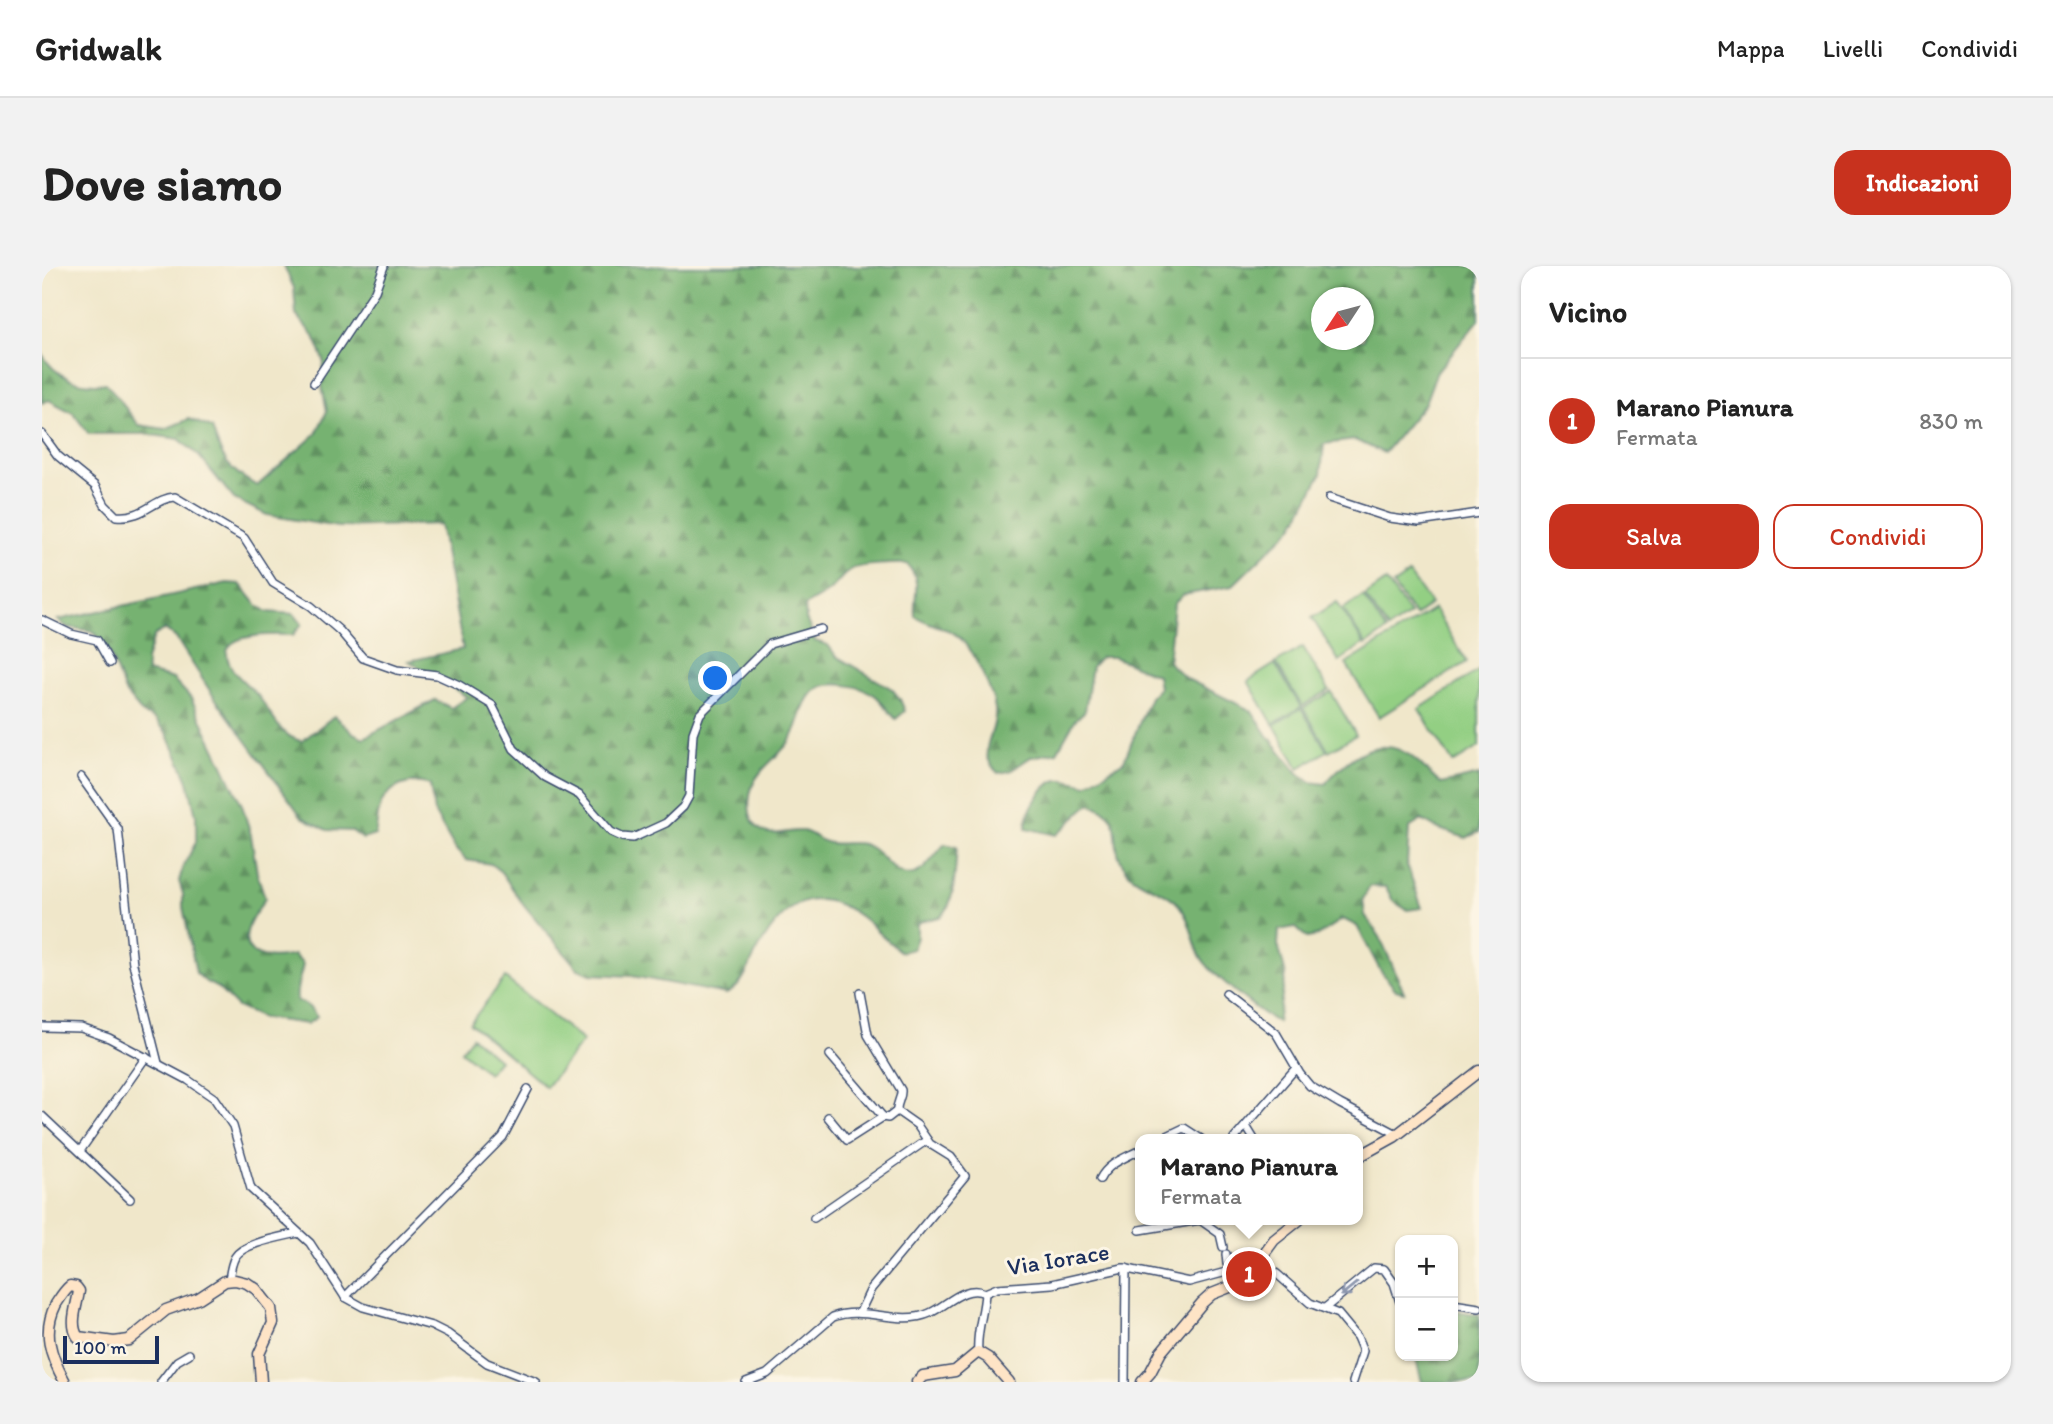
<!DOCTYPE html>
<html lang="it">
<meta charset="utf-8">
<style>
body{margin:0;font-family:Itim,sans-serif;background:#f2f2f2;color:#222}
.controls{position:absolute;right:21px;bottom:21px;display:grid;overflow:hidden;border-radius:14px;box-shadow:0 2px 5px #0004}
.controls button{width:63px;height:63px;display:grid;place-items:center;padding:0;border:0;border-bottom:2px solid #e0e0e0;background:#fff;color:#222;font:35px sans-serif}
.compass{position:absolute;left:1269px;top:21px;width:63px;height:63px;border-radius:50%;background:#fff;box-shadow:0 2px 5px #0004;rotate:234deg}
.scale{position:absolute;left:21px;bottom:18px;width:96px;box-sizing:border-box;padding-left:7px;border:4px solid #1b2f5e;border-top:0;font-size:19px;line-height:24px;white-space:nowrap;color:#1b2f5e;-webkit-text-stroke:5px #fcf5e5;paint-order:stroke}
.you{position:absolute;left:674px;top:413px;width:24px;height:24px;margin:-18px;border:5px solid #fff;border-radius:50%;background:#1a73e8;box-shadow:0 0 0 10px #1a73e833}
.badge{display:grid;place-items:center;width:46px;height:46px;border-radius:50%;background:#c8321e;color:#fff;font-size:23px;font-weight:700}
.pin{position:absolute;translate:-50% -50%;border:4px solid #fff;box-shadow:0 2px 7px #0006}
.popup{position:absolute;left:1093px;top:868px;width:228px;height:91px;box-sizing:border-box;display:grid;place-content:center;border-radius:14px;background:#fff;filter:drop-shadow(0 2px 5px #0005);font-size:23px;white-space:nowrap;color:#767676}
.popup b{font-size:26px;color:#222}
.popup::after{content:'';position:absolute;left:50%;top:100%;margin-left:-14px;border:14px solid transparent;border-top-color:#fff}
.list{margin:0;padding:0;list-style:none}
h2{display:flex;justify-content:space-between;align-items:center;height:91px;margin:0;padding:0 28px;font-size:30px}
h2 small{font-size:23px;font-weight:400;color:#767676}
.list li{display:grid;grid-template-columns:46px 1fr auto;gap:21px;align-items:center;box-sizing:border-box;height:126px;padding:0 28px;border-top:2px solid #e0e0e0}
.list b{display:block;font-size:26px;white-space:nowrap}
.list p{margin:0;font-size:23px;white-space:nowrap;color:#767676}
.list em{font-size:23px;font-style:normal;color:#767676}
.actions{display:flex;gap:14px;padding:21px 28px}
.actions a{flex:1;padding:16px 0;border:2px solid #c8321e;border-radius:21px;text-align:center;font-size:24px;color:#c8321e}
.actions .main{background:#c8321e;color:#fff}
.map{position:relative;flex:none;width:1437px;height:1116px;overflow:hidden;border-radius:21px}
header{display:flex;align-items:center;gap:42px;box-sizing:border-box;height:98px;padding:0 35px;background:#fff;border-bottom:2px solid #e0e0e0}
header strong{font-size:33px}
nav{display:flex;gap:38px;margin-inline-start:auto;font-size:24px}
.intro{display:flex;align-items:center;justify-content:space-between;box-sizing:border-box;height:168px;padding:0 42px}
h1{margin:0;font-size:49px}
.button{padding:18px 32px;border-radius:21px;background:#c8321e;color:#fff;font-size:24px;font-weight:700}
main{display:flex;gap:42px;padding:0 42px}
aside{flex:1;background:#fff;border-radius:21px;box-shadow:0 2px 5px #0004}
.map>svg:first-child{display:block}
.forest{fill:url(#forest-firs);stroke:#487068;stroke-width:2;fill-rule:evenodd}
.pitch{fill:#93cf83;stroke:#577f70;stroke-width:2}
.lines{fill:none;stroke-linecap:round;stroke-linejoin:round}
.street-casing{stroke:#3b4b6e;stroke-width:10}
.secondary-casing{stroke:#3b4b6e;stroke-width:13}
.street{stroke:#fff;stroke-width:7}
.secondary{stroke:#fee4c6;stroke-width:10}
.oneway{stroke:#8d97ae}
.labels{text-anchor:middle;dominant-baseline:central;stroke-width:6;stroke-linejoin:round;paint-order:stroke}
.street-label{font-size:24px;fill:#1b2f5e;stroke:#fcf5e5}
</style>
<header>
<strong>Gridwalk</strong>
<nav><a>Mappa</a><a>Livelli</a><a>Condividi</a></nav>
</header>
<div class="intro"><h1>Dove siamo</h1><a class="button">Indicazioni</a></div>
<main>
<div class="map">
<svg width="1437" height="1116" viewBox="0 0 1437 1116">
<defs>
<pattern id="forest-firs" width="22" height="20" patternUnits="userSpaceOnUse" patternTransform="scale(1.75)"><rect width="22" height="20" fill="#76b271"/><path d="M5 1l3.5 6h-7zM16 11l3.5 6h-7z" fill="#609160"/></pattern>
</defs>
<rect width="100%" height="100%" fill="#fcf5e5"/>
<filter id="ink" filterUnits="userSpaceOnUse"><feTurbulence type="fractalNoise" baseFrequency=".0143" numOctaves="2"/><feDisplacementMap in="SourceGraphic" scale="14" xChannelSelector="R" yChannelSelector="G"/><feConvolveMatrix kernelMatrix="1 2 1 2 8 2 1 2 1" color-interpolation-filters="sRGB"/></filter>
<filter id="wash" filterUnits="userSpaceOnUse"><feTurbulence type="fractalNoise" baseFrequency=".00686" numOctaves="4" result="noise"/><feDisplacementMap in="SourceGraphic" scale="28" xChannelSelector="R" yChannelSelector="G"/><feGaussianBlur stdDeviation="1.57" result="paint"/><feColorMatrix in="noise" values="0 0 0 0 0 0 0 0 0 0 0 0 0 0 0 0 0 1.4 0 .05"/><feComposite in="paint" operator="in"/></filter>
<g filter="url(#wash)">
<rect width="100%" height="100%" fill="#f0e7ca"/>
<!-- forest -->
<g class="forest">
<path d="M242 0H1437V54L1395 105 1383 137 1342 187 1313 174 1282 178 1279 208 1251 261 1190 320 1141 329 1132 338 1126 396 1143 412 1210 445 1227 471 1256 507 1268 516 1283 518C1308 489 1340 464 1375 495 1383 502 1390 511 1399 518L1437 509V566L1424 572 1394 562 1380 554 1367 562 1365 599 1380 642 1365 644 1351 635 1344 621 1328 620 1321 633 1323 649 1338 671 1362 726 1354 724 1338 704 1315 660 1301 653 1275 670 1265 672 1253 661 1237 664 1236 679 1244 709 1235 756C1219 748 1170 708 1160 693 1150 676 1150 655 1137 639 1124 623 1100 621 1087 607 1060 577 1092 553 1048 538 1034 547 1027 560 1014 569L984 562C984 547 1000 517 1016 514 1024 512 1036 517 1044 519L1082 495 1108 431 1117 422 1115 409 1072 391H1059L1050 400 1043 445 1033 454 1015 486 989 491 968 505 956 507C931 482 956 471 953 443 951 425 933 390 921 375 909 361 888 360 873 350 871 328 881 317 865 298 855 297 818 299 810 303 800 308 795 319 786 326 779 331 771 334 763 340L764 353 773 375 786 379 794 390 850 423 858 433 863 445 854 453C847 447 843 439 837 433 824 419 782 411 769 428 758 441 758 462 747 476 739 487 727 496 718 507 706 521 701 552 719 564 731 572 746 564 760 565 770 566 775 574 784 576 795 580 809 575 821 578 841 583 854 621 878 605 887 599 895 586 903 578L915 581C913 597 914 644 897 651 889 654 883 652 875 658V671L871 683 859 686C845 675 833 661 818 650 766 613 736 645 712 691 704 706 700 721 684 728L590 710 549 708 536 703 481 638 459 606 449 598 424 594 414 584 392 546 388 519C369 512 345 520 338 541 335 549 335 560 333 569L321 573 310 565 285 564 260 551 170 428 134 372 123 363 112 370 104 394 105 406 131 413 149 432 200 539 209 569 215 607 223 632C218 642 209 651 206 662 196 695 231 694 252 689L261 698C259 711 253 721 255 734L267 741 275 751 265 758 220 752 195 741 176 722 164 716 154 707 141 641V628L137 615 141 601 154 576V549L145 512 125 467 113 453 101 448 84 428 65 381 51 365 25 361 16 354 185 317 198 318 215 339 226 346 252 348 260 358 251 369C231 369 165 364 191 404 198 414 209 421 217 431 231 449 237 471 260 475L292 450 311 467 322 472 393 434 409 442 425 431 367 395 421 383 398 258 296 261 225 249 192 233 157 190 137 173 103 168H47L31 147 7 134 0 137V88C13 111 38 121 64 117L97 159 123 163 147 153 170 162C180 194 185 203 215 220L274 168 285 145 280 120 282 94 272 70 254 49 252 22ZM1280 32H1322V74H1280Z"/>
<path d="M1411 1044 1437 1049V1116H1380L1373 1090H1411Z"/>
</g>
<!-- pitch -->
<g class="pitch">
<path d="M1367 308 1389 338 1373 350 1351 319Z"/>
<path d="M1344 315 1368 348 1346 363 1323 330Z"/>
<path d="M1321 330 1344 365 1324 379 1301 343Z"/>
<path d="M1295 336 1322 378 1297 395 1270 352Z"/>
<path d="M1392 343 1425 396 1337 451 1304 398Z"/>
<path d="M1261 381 1287 424 1260 440 1234 397Z"/>
<path d="M1233 398 1259 441 1231 458 1206 415Z"/>
<path d="M1437 404V481L1411 497 1377 443Z"/>
<path d="M1289 426 1314 469 1287 485 1261 442Z"/>
<path d="M1259 442 1285 485 1257 502 1232 459Z"/>
<path d="M463 712 541 775 504 821 428 757Z"/>
<path d="M430 771 457 794 446 807 419 785Z"/>
</g>
</g>
<g filter="url(#ink)">
<g class="lines">
<defs>
<g id="street">
<path d="M272 117 333 25 342 0"/>
<path d="M0 168 16 190 53 220 63 239 74 250C102 253 112 232 133 231L202 272 231 317 269 340 298 365 321 392 355 404 395 409 417 419 450 439 472 483 503 511 537 529 569 566 580 571 591 572 624 557 641 541 647 530 651 467 658 448 728 378 779 363"/>
<path d="M1287 232 1348 252 1377 256 1437 247"/>
<path d="M0 354 29 368 55 374 68 397"/>
<path d="M39 511 76 563 91 698 116 797"/>
<path d="M818 727 826 769 859 824C860 832 854 837 855 845L875 859 888 878 909 891 923 910 829 1023 818 1046"/>
<path d="M1184 728 1234 767 1258 808 1268 820 1298 838 1355 868"/>
<path d="M0 761 39 762 67 772 146 814 172 832 191 860 209 923 268 977 303 1031 321 1041 390 1060 406 1068 445 1097 494 1116"/>
<path d="M788 789 841 851 846 852 855 845"/>
<path d="M0 850 88 933"/>
<path d="M786 851 805 874 841 851"/>
<path d="M1204 860 1212 873"/>
<path d="M1119 873 1142 862 1159 873"/>
<path d="M1192 873 1254 802"/>
<path d="M38 885 104 791"/>
<path d="M1058 913C1066 897 1083 892 1098 884"/>
<path d="M772 952 885 874"/>
<path d="M1098 964 1158 954 1178 968 1181 981"/>
<path d="M1184 988 1185 998 1196 1003"/>
<path d="M187 1014C188 1007 189 998 193 991 201 977 240 971 256 967"/>
<path d="M943 1027 955 1022 1010 1018 1081 1002 1147 1016 1218 997 1235 1008 1268 1037 1296 1048 1315 1071 1321 1085 1311 1116"/>
<path d="M303 1031 461 871 486 823"/>
<path d="M1411 1038 1437 1042"/>
<path d="M1283 1042 1332 1002 1342 1003 1352 1017 1358 1036"/>
<path d="M119 1116 135 1095 147 1088"/>
<path d="M704 1116 725 1108 791 1051C822 1039 857 1061 888 1047 906 1039 922 1018 943 1027 942 1047 934 1065 936 1086"/>
<path d="M1083 1116 1084 1002"/>
</g>
<g id="secondary">
<path d="M1316 891 1352 871 1437 805"/>
<path d="M23 1116C8 1089 0 1066 14 1038 18 1032 22 1025 28 1020L34 1021 37 1025C35 1040 27 1058 36 1071L72 1076 87 1074 124 1044 157 1032 183 1015 193 1014 205 1017 214 1023 229 1042 231 1057 217 1088 219 1116"/>
<path d="M875 1116 881 1110 913 1105 936 1086 946 1092 967 1116"/>
<path d="M1100 1116 1108 1107 1119 1086 1160 1037 1170 1028 1203 1015 1214 1007 1221 989 1232 974 1257 954"/>
</g>
</defs>
<!-- street casing -->
<use href="#street" class="street-casing"/>
<!-- secondary casing -->
<use href="#secondary" class="secondary-casing"/>
<!-- street -->
<use href="#street" class="street"/>
<!-- secondary -->
<use href="#secondary" class="secondary"/>
</g>
<!-- one-way arrows -->
<defs><path id="oneway-shaft" d="M-6 0H5M1.5-3L5.5 0L1.5 3" fill="none" stroke-width="1.6" stroke-linecap="round" stroke-linejoin="round" transform="scale(1.75)"/></defs>
<use class="oneway" href="#oneway-shaft" transform="translate(1307 1023) rotate(141)"/>
</g>
<g class="labels">
<!-- street labels -->
<g class="street-label">
<text transform="translate(1016 993) rotate(-9)">Via Iorace</text>
</g>
</g>
</svg>
<div class="controls">
<button>+</button>
<button>−</button>
</div>
<svg class="compass" viewBox="-18 -18 36 36"><path d="M0-13l5 13h-10z" fill="#e53935"/><path d="M0 13l5-13h-10z" fill="#767676"/></svg>
<div class="scale">100 m</div>
<div class="you"></div>
<div class="pin badge" style="left:1207px;top:1008px">1</div>
<div class="popup"><b>Marano Pianura</b>Fermata</div>
</div>
<aside>
<h2>Vicino<small></small></h2>
<ul class="list">
<li><span class="badge">1</span><div><b>Marano Pianura</b><p>Fermata</p></div><em>830 m</em></li>
</ul>
<div class="actions"><a class="main">Salva</a><a>Condividi</a></div>
</aside>
</main>
